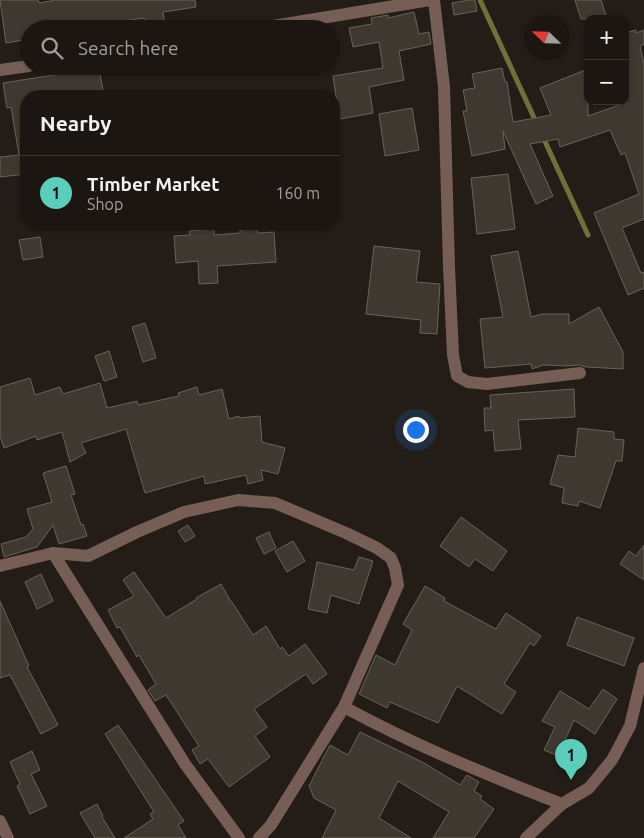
<!DOCTYPE html>
<meta charset="utf-8">
<style>
body{margin:0;font-family:Ubuntu,sans-serif;background:#28231f;color:#f1f3f6}
.controls{position:absolute;right:15px;top:15px;display:grid;overflow:hidden;border-radius:10px;box-shadow:0 1px 4px #0004}
.controls button{width:45px;height:45px;display:grid;place-items:center;padding:0;border:0;border-bottom:1px solid #393531;background:#1b1611;color:#f1f3f6;font:25px sans-serif}
.compass{position:absolute;left:524px;top:15px;width:45px;height:45px;border-radius:50%;background:#1b1611;box-shadow:0 1px 4px #0004;rotate:293deg}
.you{position:absolute;left:415px;top:429px;width:18px;height:18px;margin:-12px;border:4px solid #fff;border-radius:50%;background:#1a73e8;box-shadow:0 0 0 8px #1a73e833}
.badge{display:grid;place-items:center;width:32px;height:32px;border-radius:50%;background:#5bcebb;color:#111;font-size:16px;font-weight:700}
.pin{position:absolute;translate:-50% -41px;filter:drop-shadow(0 1px 2px #0008)}
.pin::after{content:'';position:absolute;top:26px;width:18px;height:15px;background:inherit;clip-path:polygon(0 0,100% 0,50% 100%)}
.list{margin:0;padding:0;list-style:none}
h2{display:flex;justify-content:space-between;align-items:center;height:65px;margin:0;padding:0 20px;font-size:21px}
h2 small{font-size:16px;font-weight:400;color:#a09f9f}
.list li{display:grid;grid-template-columns:32px 1fr auto;gap:15px;align-items:center;box-sizing:border-box;height:75px;padding:0 20px;border-top:1px solid #393531}
.list b{display:block;font-size:19px;white-space:nowrap}
.list p{margin:0;font-size:16px;white-space:nowrap;color:#a09f9f}
.list em{font-size:16px;font-style:normal;color:#a09f9f}
.icon{flex:none;width:28px;height:28px;fill:none;stroke:currentColor;stroke-width:2;stroke-linecap:round;stroke-linejoin:round}
.map{position:relative;flex:none;width:644px;height:838px;overflow:hidden}
.search{position:absolute;background:#1b1611;box-shadow:0 1px 4px #0004;left:20px;top:20px;width:320px;height:55px;display:flex;align-items:center;gap:12px;box-sizing:border-box;padding:0 18px;border-radius:28px;color:#a09f9f;font-size:19px}
.panel{position:absolute;background:#1b1611;box-shadow:0 1px 4px #0004;left:20px;top:90px;width:320px;height:140px;border-radius:20px}
.map>svg:first-child{display:block}
.lines{fill:none;stroke-linecap:round;stroke-linejoin:round}
.stream{stroke:#707139;stroke-width:5}
.building{fill:#3d3930;stroke:#68635a}
.street{stroke:#765d55;stroke-width:12}
</style>
<div class="map">
<svg width="644" height="838" viewBox="0 0 644 838">
<rect width="100%" height="100%" fill="#241d17"/>
<g class="lines">
<!-- stream -->
<g class="stream">
<path d="M480 0 536 122"/>
<path d="M543 137 588 235"/>
</g>
</g>
<!-- building -->
<g class="building">
<path d="M0 0H38L39 3 56 0H195L196 7 163 12 165 25 146 28 144 18 67 29H29V39L6 43Z"/>
<path d="M469 0H475L477 11 454 15 452 3Z"/>
<path d="M575 0H601L607 19H581Z"/>
<path d="M414 12 419 34 429 32 431 44 399 51 404 80 369 87 373 113 334 120V104L337 103 333 76 383 68 379 42 353 47 349 28 372 24 371 18 388 15V18Z"/>
<path d="M636 30V33L644 30V44L640 46 644 64V219L622 228 641 273 644 272V288L628 295 594 213 639 194 625 153 621 155 610 130 560 147 558 139 530 144 553 196 536 204 503 131 505 149 472 156 463 111H467L463 90 475 88 472 74 502 68 505 82H507L513 122 551 115 540 88 588 69V116L622 104 621 101H625V33Z"/>
<path d="M99 68 104 96H26V174L0 177V157L19 155 11 107 7 108 3 83Z"/>
<path d="M412 108 419 150 385 156 379 114Z"/>
<path d="M508 174 515 229 477 234 471 178Z"/>
<path d="M257 228 258 233 274 232 276 262 217 266 218 283 199 284 198 261 176 263 174 236 190 235 189 231 214 229V235L240 233V230Z"/>
<path d="M40 237 43 257 23 260 19 240Z"/>
<path d="M374 246 420 251 416 282 440 284 437 334 420 333 421 320 366 314Z"/>
<path d="M518 251 531 317 542 314H569V324L599 307 623 352V369L586 367 579 365 567 366 543 365 532 369 531 364 485 368 480 319 503 317 491 256Z"/>
<path d="M145 323 156 358 143 362 132 327Z"/>
<path d="M109 351 117 377 104 381 95 356Z"/>
<path d="M30 378 35 395 60 387 63 394 100 383 107 408 137 401 138 405 179 396 178 393 197 387 199 395 222 389 229 419 239 416V418L260 416 262 442 285 448 278 474 261 470 263 480 248 484 246 475 205 484 204 476 145 493 126 429 81 443 86 453 70 462 62 432 37 440 36 436 4 448 0 436V387Z"/>
<path d="M574 389 575 417 518 420 521 449 495 451 493 430 485 431 484 408H491L490 395Z"/>
<path d="M578 428 614 432V439L624 440 622 461H616L600 508 579 501 578 506 562 503 564 488 550 484 558 455 575 457Z"/>
<path d="M66 466 75 494 71 495 81 525 83 524 87 536 59 544 53 525 37 547 4 557 1 544 26 537 33 529 27 509 52 502 43 473Z"/>
<path d="M461 517 507 551 493 571 475 559 469 567 440 546Z"/>
<path d="M188 525 195 536 185 542 178 531Z"/>
<path d="M269 532 276 548 264 554 256 538Z"/>
<path d="M293 541 305 561 287 572 275 551Z"/>
<path d="M644 545V580L620 564 629 551 636 556Z"/>
<path d="M359 557 373 561 359 604 331 595 327 613 308 609 317 562 354 570Z"/>
<path d="M134 572 166 618 197 599 196 598 221 584 231 602H232L253 635 266 626 280 649 282 647 289 656 305 644 327 674 313 684 306 674 254 709 267 727 255 736 270 757 229 787 208 759 200 764 192 750 199 746 166 695 155 701 148 690 156 684 139 655 137 657 120 627 117 628 108 610 134 596 123 580Z"/>
<path d="M41 574 53 601 37 609 25 582Z"/>
<path d="M425 586 445 598 444 601 496 629 506 613 541 636 534 646 530 643 504 684 516 692 502 714 457 686 438 723 390 702 387 708 359 694 376 655 395 665 412 630 403 624Z"/>
<path d="M0 601 29 666 27 667 58 725 41 734 10 675 0 678Z"/>
<path d="M577 617 634 638 624 666 567 645Z"/>
<path d="M603 689 617 699 595 734 574 720 558 756 544 750 555 727 542 721 560 691 589 709Z"/>
<path d="M118 725 184 821 178 825 186 838H124L153 819 150 814 154 812 105 734Z"/>
<path d="M360 732 424 763 460 785 467 775 479 782 474 791 482 796 480 799 494 809 474 838H433L449 812 398 781 379 818 411 838H322L336 810 314 798 309 786 330 745 348 755Z"/>
<path d="M32 751 40 770 31 774 47 806 30 814 17 786 20 784 10 762Z"/>
<path d="M97 804 103 816 102 817 115 838H95L80 813Z"/>
</g>
<g class="lines">
<!-- street -->
<g class="street">
<path d="M434 0 444 87 449 267 453 355 457 376 468 382 487 384 580 373"/>
<path d="M255 29 430 0"/>
<path d="M0 70 29 66"/>
<path d="M53 553 185 764 239 838"/>
<path d="M0 566 53 553 88 556 137 532 184 512 238 500 275 503 346 533 377 548 391 558 395 568 398 585 344 707 271 825 259 838"/>
<path d="M344 707C414 745 487 775 562 804"/>
<path d="M0 821 8 838"/>
<path d="M526 838 562 804 589 788 612 760 630 726 644 668"/>
</g>
</g>
</svg>
<div class="controls">
<button>+</button>
<button>−</button>
</div>
<svg class="compass" viewBox="-18 -18 36 36"><path d="M0-13l5 13h-10z" fill="#e53935"/><path d="M0 13l5-13h-10z" fill="#a09f9f"/></svg>
<div class="you"></div>
<div class="pin badge" style="left:571px;top:780px">1</div>
<div class="search"><svg class="icon" aria-label="search" viewBox="0 0 24 24"><circle cx="10" cy="10" r="6"/><path d="M15 15l6 6"/></svg>Search here</div>
<section class="panel">
<h2>Nearby<small></small></h2>
<ul class="list">
<li><span class="badge">1</span><div><b>Timber Market</b><p>Shop</p></div><em>160 m</em></li>
</ul>
</section>
</div>
